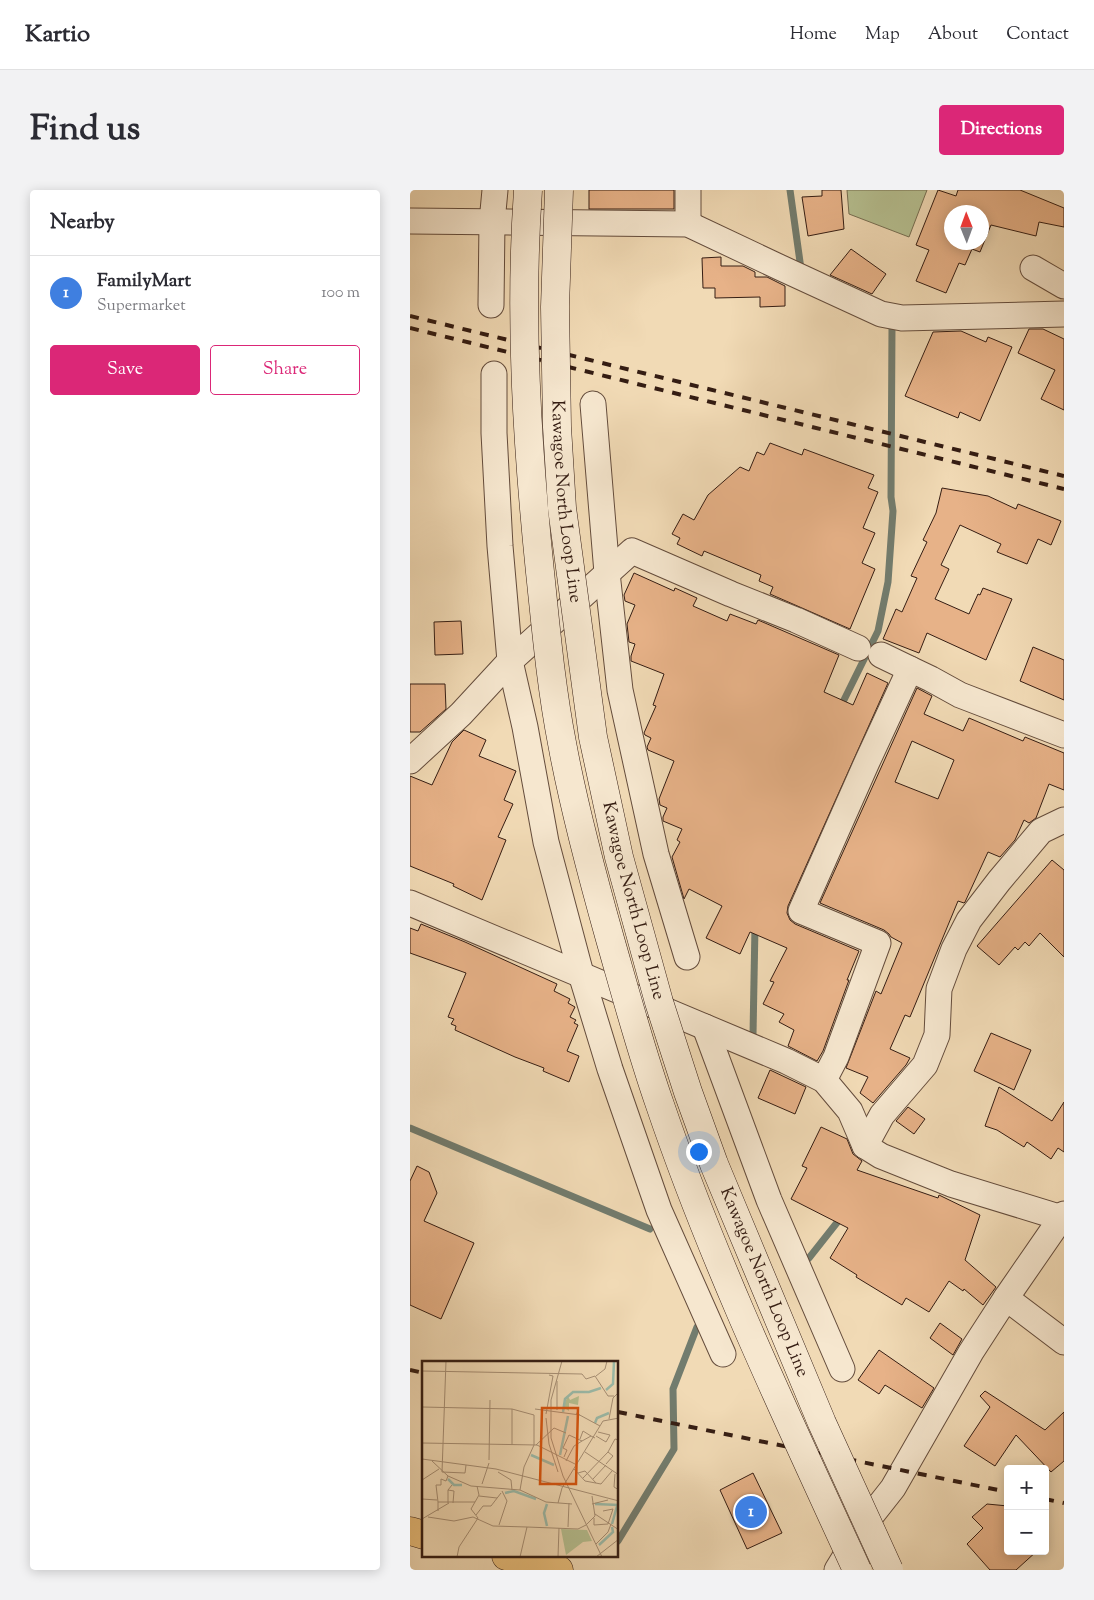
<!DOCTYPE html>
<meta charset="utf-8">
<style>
body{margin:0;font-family:"Sorts Mill Goudy",serif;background:#f2f2f3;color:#2b2b33}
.controls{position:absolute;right:15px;bottom:15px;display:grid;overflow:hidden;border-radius:5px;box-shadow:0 2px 12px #0003}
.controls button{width:45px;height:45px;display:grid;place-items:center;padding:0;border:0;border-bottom:1px solid #e1e1e2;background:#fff;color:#2b2b33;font:25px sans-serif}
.compass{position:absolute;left:534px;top:15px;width:45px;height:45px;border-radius:50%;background:#fff;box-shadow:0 2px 12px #0003;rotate:359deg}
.you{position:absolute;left:288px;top:961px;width:18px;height:18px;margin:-12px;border:4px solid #fff;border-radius:50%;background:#1a73e8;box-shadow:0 0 0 8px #1a73e833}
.badge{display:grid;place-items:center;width:32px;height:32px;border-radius:50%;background:#db2777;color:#fff;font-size:16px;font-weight:700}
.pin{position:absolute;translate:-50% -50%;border:2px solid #fff;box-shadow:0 1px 5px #0006}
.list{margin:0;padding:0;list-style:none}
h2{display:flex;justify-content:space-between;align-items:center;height:65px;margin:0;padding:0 20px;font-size:21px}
h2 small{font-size:16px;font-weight:400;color:#7c7c81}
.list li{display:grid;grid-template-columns:32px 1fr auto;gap:15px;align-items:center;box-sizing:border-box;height:75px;padding:0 20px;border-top:1px solid #e1e1e2}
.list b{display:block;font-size:19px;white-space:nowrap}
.list p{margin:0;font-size:16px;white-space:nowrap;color:#7c7c81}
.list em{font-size:16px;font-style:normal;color:#7c7c81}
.actions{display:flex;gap:10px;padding:15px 20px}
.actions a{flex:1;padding:11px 0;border:1px solid #db2777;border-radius:5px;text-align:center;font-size:18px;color:#db2777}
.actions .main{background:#db2777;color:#fff}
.map{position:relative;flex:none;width:654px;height:1380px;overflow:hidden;border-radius:5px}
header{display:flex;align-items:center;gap:30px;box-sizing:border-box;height:70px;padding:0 25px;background:#fff;border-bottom:1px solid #e1e1e2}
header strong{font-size:24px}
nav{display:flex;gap:28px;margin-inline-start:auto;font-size:18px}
.intro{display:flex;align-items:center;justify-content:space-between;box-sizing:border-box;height:120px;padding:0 30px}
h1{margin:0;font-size:35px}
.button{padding:12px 22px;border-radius:5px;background:#db2777;color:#fff;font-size:18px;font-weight:700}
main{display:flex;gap:30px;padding:0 30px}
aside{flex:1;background:#fff;border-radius:5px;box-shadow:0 2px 12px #0003}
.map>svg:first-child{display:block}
.green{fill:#b6c091;stroke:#766e52}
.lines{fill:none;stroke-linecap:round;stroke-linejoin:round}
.stream{stroke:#727c6e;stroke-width:7}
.building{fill:#e7b288;stroke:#351d13;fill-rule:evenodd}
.minor-casing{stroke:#644c3c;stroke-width:27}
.primary-casing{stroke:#351d13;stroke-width:29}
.minor{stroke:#f6e7cf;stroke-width:25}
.primary{stroke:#e8bd7a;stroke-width:28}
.rail{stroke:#351d13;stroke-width:4;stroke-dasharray:9 9;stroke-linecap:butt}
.secondary-bridge-casing{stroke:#351d13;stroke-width:29;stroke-linecap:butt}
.secondary-bridge{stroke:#f6e7cf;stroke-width:28}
.labels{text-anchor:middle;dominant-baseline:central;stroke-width:5;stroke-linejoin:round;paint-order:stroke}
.street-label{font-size:18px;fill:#351d13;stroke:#f6e7cf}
.inset-river{fill:none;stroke:#9bbbaa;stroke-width:2.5}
.inset-road{fill:none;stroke:#a68e74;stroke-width:1}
.view{fill:#d6530d;fill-opacity:0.15;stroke:#d6530d;stroke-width:2.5}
.inset-edge{fill:none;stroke:#351d13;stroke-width:2.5}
</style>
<header>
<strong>Kartio</strong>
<nav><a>Home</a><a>Map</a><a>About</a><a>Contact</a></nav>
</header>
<div class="intro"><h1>Find us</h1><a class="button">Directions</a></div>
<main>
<aside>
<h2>Nearby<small></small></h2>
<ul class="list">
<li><span class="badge" style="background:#3f7fe0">1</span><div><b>FamilyMart</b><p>Supermarket</p></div><em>100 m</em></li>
</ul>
<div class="actions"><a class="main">Save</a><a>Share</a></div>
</aside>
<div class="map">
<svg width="654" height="1380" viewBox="0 0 654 1380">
<rect width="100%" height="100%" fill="#f1dab5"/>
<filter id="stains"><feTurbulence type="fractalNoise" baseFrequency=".004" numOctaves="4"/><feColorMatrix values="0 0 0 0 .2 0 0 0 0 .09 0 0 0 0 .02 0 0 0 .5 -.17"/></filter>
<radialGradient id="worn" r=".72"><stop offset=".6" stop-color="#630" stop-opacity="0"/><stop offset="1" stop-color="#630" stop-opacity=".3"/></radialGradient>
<!-- green -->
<path class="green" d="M437 0H517L499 47 439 24Z"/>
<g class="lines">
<!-- stream -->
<g class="stream">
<path d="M380 0 391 79 393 80"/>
<path d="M430 518 468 441 478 392 483 321 481 307 482 137"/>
<path d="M343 845 345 736"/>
<path d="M0 938 240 1039"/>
<path d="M399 1068 433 1025"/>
<path d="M208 1351 264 1259 263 1199 287 1137"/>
</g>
</g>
<!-- building -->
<g class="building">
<rect x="179" y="0" width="85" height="19"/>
<path d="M412 0H431L434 39 398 46 392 7 412 6Z"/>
<path d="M528 0 546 6 548 0H610L654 18V37L629 32 626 46 581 35 570 62 562 59 555 75 549 73 536 103 506 91 519 60 506 55ZM542 22H572V52H542Z"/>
<path d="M441 59 476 84 462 104 420 85Z"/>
<path d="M311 67V76H333L345 82V87H357L375 96V116L350 117V107L305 108V98H293L292 68Z"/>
<path d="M619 139H633L654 149V220L631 209 645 180 608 163Z"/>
<path d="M551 141 576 152 578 147 602 157 570 231 550 222 548 228 495 206 523 142Z"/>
<path d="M360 253 392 265 394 259 464 285 458 298 468 302 453 338 465 343 452 373 465 379 440 439 360 404 363 397 349 391 351 385 294 361 292 366 267 354 270 348 262 344 273 324 284 330 298 305 330 277 339 281 347 262 354 265Z"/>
<path d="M532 298 578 306 606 319 608 314 651 331 641 355 628 349 617 374 587 362 591 354 550 335 531 375 539 379 525 409 559 424 568 404 570 405 573 398 602 409 576 470 517 443 509 463 473 449 486 419 492 422 507 388 501 386 517 352 513 350 526 323Z"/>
<path d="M224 383 264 401 265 398 287 408 283 416 317 431 320 424 346 434 348 430 429 465 414 502 443 515 457 483 478 493 378 716 377 723 380 730 385 734 449 761 437 790H439L413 861 407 871 378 856 384 840 369 832 374 824 353 814 364 792 360 791 377 758 340 742 330 764 296 748 312 716 279 699 274 709 262 667 270 652 267 650 272 639 253 631V627L257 618 250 615 249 609 264 571 238 560 237 557 241 548 235 545 234 543 246 516 243 515 254 484 221 471V466L225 454 219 452 217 434 225 415 215 411 214 405Z"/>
<path d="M51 431 53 464 25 465 24 432Z"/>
<path d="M623 457 654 470V510L610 491Z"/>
<path d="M0 494H35L36 519 10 542H0Z"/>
<path d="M507 498 522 506 514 524 553 541 559 528 613 551 615 547 654 563V600L639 594 626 628 619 633 614 630 605 650 590 667 578 662 555 712 554 713 548 711 500 827 495 825 480 859 500 868 496 875 463 913 450 903 458 887 436 878 466 801 471 804 492 753 481 747 479 744 474 740 410 713ZM502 551 544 570 528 609 485 592Z"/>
<path d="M54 540 76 550 69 566 106 581 94 610 103 614 88 647 96 650 72 710 43 696 44 694 0 676V586L22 595 42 552Z"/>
<path d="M642 670 654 680V767L630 743 619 756 615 752 608 760 605 757 589 775 567 756Z"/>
<path d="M11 734 55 752 147 794 144 801 160 809 158 813 165 817 160 827 166 830 164 833 168 835 157 861 169 866 159 892 133 881 134 878 105 867 45 840 46 836 41 834 44 829 38 827 56 783 0 763V738L8 741Z"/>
<path d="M581 843 621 860 604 900 564 881Z"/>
<path d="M360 880 396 897 385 924 348 908Z"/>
<path d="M589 897 642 931 654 912V962L648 958 641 969 617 952 614 957 587 940 575 936Z"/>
<path d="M498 917 515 929 504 944 486 931Z"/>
<path d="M411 937 437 949 443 964 452 971 447 980 528 1008 529 1005 570 1025 555 1070 586 1097 573 1115 554 1099 553 1101 539 1091 519 1122 496 1108 492 1115 446 1087 447 1085 420 1068 438 1038 381 1009 397 978 392 976Z"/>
<path d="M7 976 19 982 27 1003 14 1031 64 1053 31 1129 0 1115V991Z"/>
<path d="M530 1133 552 1149 543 1165 520 1148Z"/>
<path d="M469 1160 524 1198 512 1218 475 1195 469 1204 448 1190Z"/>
<path d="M575 1201 635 1240 654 1222V1271L641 1282 606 1245 585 1276 554 1256 580 1217 570 1206Z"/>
<path d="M343 1283 372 1343 337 1359 310 1300Z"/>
<path d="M577 1314 598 1316V1361H627L606 1380H580L557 1354 573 1338 562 1327Z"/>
</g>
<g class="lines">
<defs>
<g id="minor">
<path d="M0 31 278 34 369 77 471 124 492 128 654 124"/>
<path d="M278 34V0"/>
<path d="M623 78 654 96"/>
<path d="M81 115 82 32 85 0"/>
<path d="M84 184V243L90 356 100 471 115 537 136 652 171 784 200 879 249 1020 313 1164"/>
<path d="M183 214 197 383 210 500 246 664 277 767"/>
<path d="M471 465 500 479"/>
<path d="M0 571 51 524 100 471 222 361 321 404 386 430 448 458"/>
<path d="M0 713 376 871 414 890 440 921 455 956 471 966 541 994 652 1028"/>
<path d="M295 837 359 1010 432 1179"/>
<path d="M414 890 426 867 468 753 391 721 457 572 500 479 521 489 550 505 654 545"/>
<path d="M455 956 472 925 515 875 527 845 529 799 544 759 559 730 589 691 631 641 654 630"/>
<path d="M596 1108 654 1152"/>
<path d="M427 1380 457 1331 483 1298 561 1162 596 1108 654 1024"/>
</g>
<g id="primary">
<path d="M0 1341 14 1345"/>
<path d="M96 1366 149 1380"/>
</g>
</defs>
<!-- minor casing -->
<use href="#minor" class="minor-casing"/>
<!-- primary casing -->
<use href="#primary" class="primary-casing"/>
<!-- minor -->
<use href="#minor" class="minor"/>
<!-- primary -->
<use href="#primary" class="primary"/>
<!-- rail -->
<g class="rail">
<path d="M0 126 654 286"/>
<path d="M0 138 654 299"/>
<path d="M0 1180 14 1183"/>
<path d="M208 1222 598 1302"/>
<path d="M635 1309 654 1313"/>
</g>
<defs>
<g id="secondary-bridge">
<path d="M118 0C109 127 117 255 130 382 136 439 141 497 152 553 164 619 182 685 200 749 216 805 231 861 250 915 304 1074 377 1227 447 1380"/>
<path id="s1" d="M149 0 145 117 147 237 152 318 183 547 209 667 249 812 278 902 304 974 412 1233 479 1380"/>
</g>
</defs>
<!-- secondary-bridge casing -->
<use href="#secondary-bridge" class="secondary-bridge-casing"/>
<!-- secondary-bridge -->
<use href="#secondary-bridge" class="secondary-bridge"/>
</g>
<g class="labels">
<!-- street labels -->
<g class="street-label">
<text stroke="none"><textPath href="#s1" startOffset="312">Kawagoe North Loop Line</textPath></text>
<text stroke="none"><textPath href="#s1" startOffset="718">Kawagoe North Loop Line</textPath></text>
<text stroke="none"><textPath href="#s1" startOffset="1122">Kawagoe North Loop Line</textPath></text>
</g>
</g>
<!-- overview -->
<g transform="translate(12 1171)">
<rect width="196" height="196" fill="#f1dab5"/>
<path d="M146 35 148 39 157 35 156 44 147 42V50L141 46ZM139 168 165 169 170 180 161 181 144 194Z" fill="#b6c091"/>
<path class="inset-river" d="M184 29 191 23 192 0M141 51 143 38 151 31H167L179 27M173 62 175 57 187 52M109 94 132 104M138 94 146 55M26 118 32 124H40M83 132 92 130 114 138M173 143 197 144M190 163 195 145M125 165 122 152 125 143M177 184 191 171 190 166"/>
<path class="inset-road" d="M24 0 20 111 43 112 44 104M140 0 129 39V77L141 115 180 196M0 10 160 13 164 18 173 15 186 35H192M174 15 183 8 185 0M0 46 90 48 112 54V84L102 106 98 129M113 48 158 54M135 49V20M154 52 178 65M124 53 131 15 127 14M124 57 127 83 136 111M187 58 191 37 197 31M174 75 184 81 188 74 176 71M158 78 161 70 169 75M0 82 115 84 155 104M90 84V48M114 84 132 67 144 72M163 91 197 114M142 96 145 89 141 87 147 74 160 80 169 75 173 77M0 98 74 108 197 140M67 99 68 39M10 100 26 115 49 125 98 129 124 141 150 143M144 100 152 85 160 80M184 103 191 95 186 91M152 108 163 120 179 123 190 110M76 111 89 119 90 129M156 112 163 110 174 122M193 113 192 126 197 129M161 117 186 91 193 78 197 79M171 118 184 104M0 119 17 108M60 123 67 102M26 129 32 130 31 142M57 135 75 137M0 138 15 139M16 141 14 124H19V118L24 120 26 115M26 142V129L30 124M136 142 140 127 181 60 197 57M170 143 186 139M16 150V141H53L57 134 55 125M173 153 197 169M54 154 61 145H69L79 132M6 156 32 160 51 156 71 165 105 166M172 157V164L186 163 191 148 181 150M0 158 27 142M77 164 85 140 80 130M164 164 173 155 170 135M146 166 147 142M174 183 186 171 189 163M35 196 37 186 56 157 49 148 53 141M98 196 105 166 156 168 164 164M136 196 137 167M174 196 197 178"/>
<path class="view" d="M120 47H156L154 123H118Z"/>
<rect width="196" height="196" class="inset-edge"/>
</g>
<rect width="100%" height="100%" filter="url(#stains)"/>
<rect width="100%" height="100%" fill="url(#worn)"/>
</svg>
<div class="controls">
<button>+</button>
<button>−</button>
</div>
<svg class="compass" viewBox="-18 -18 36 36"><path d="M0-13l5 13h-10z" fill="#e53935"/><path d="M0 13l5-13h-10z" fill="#7c7c81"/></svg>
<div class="you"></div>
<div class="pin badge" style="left:341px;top:1322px;background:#3f7fe0">1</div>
</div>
</main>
